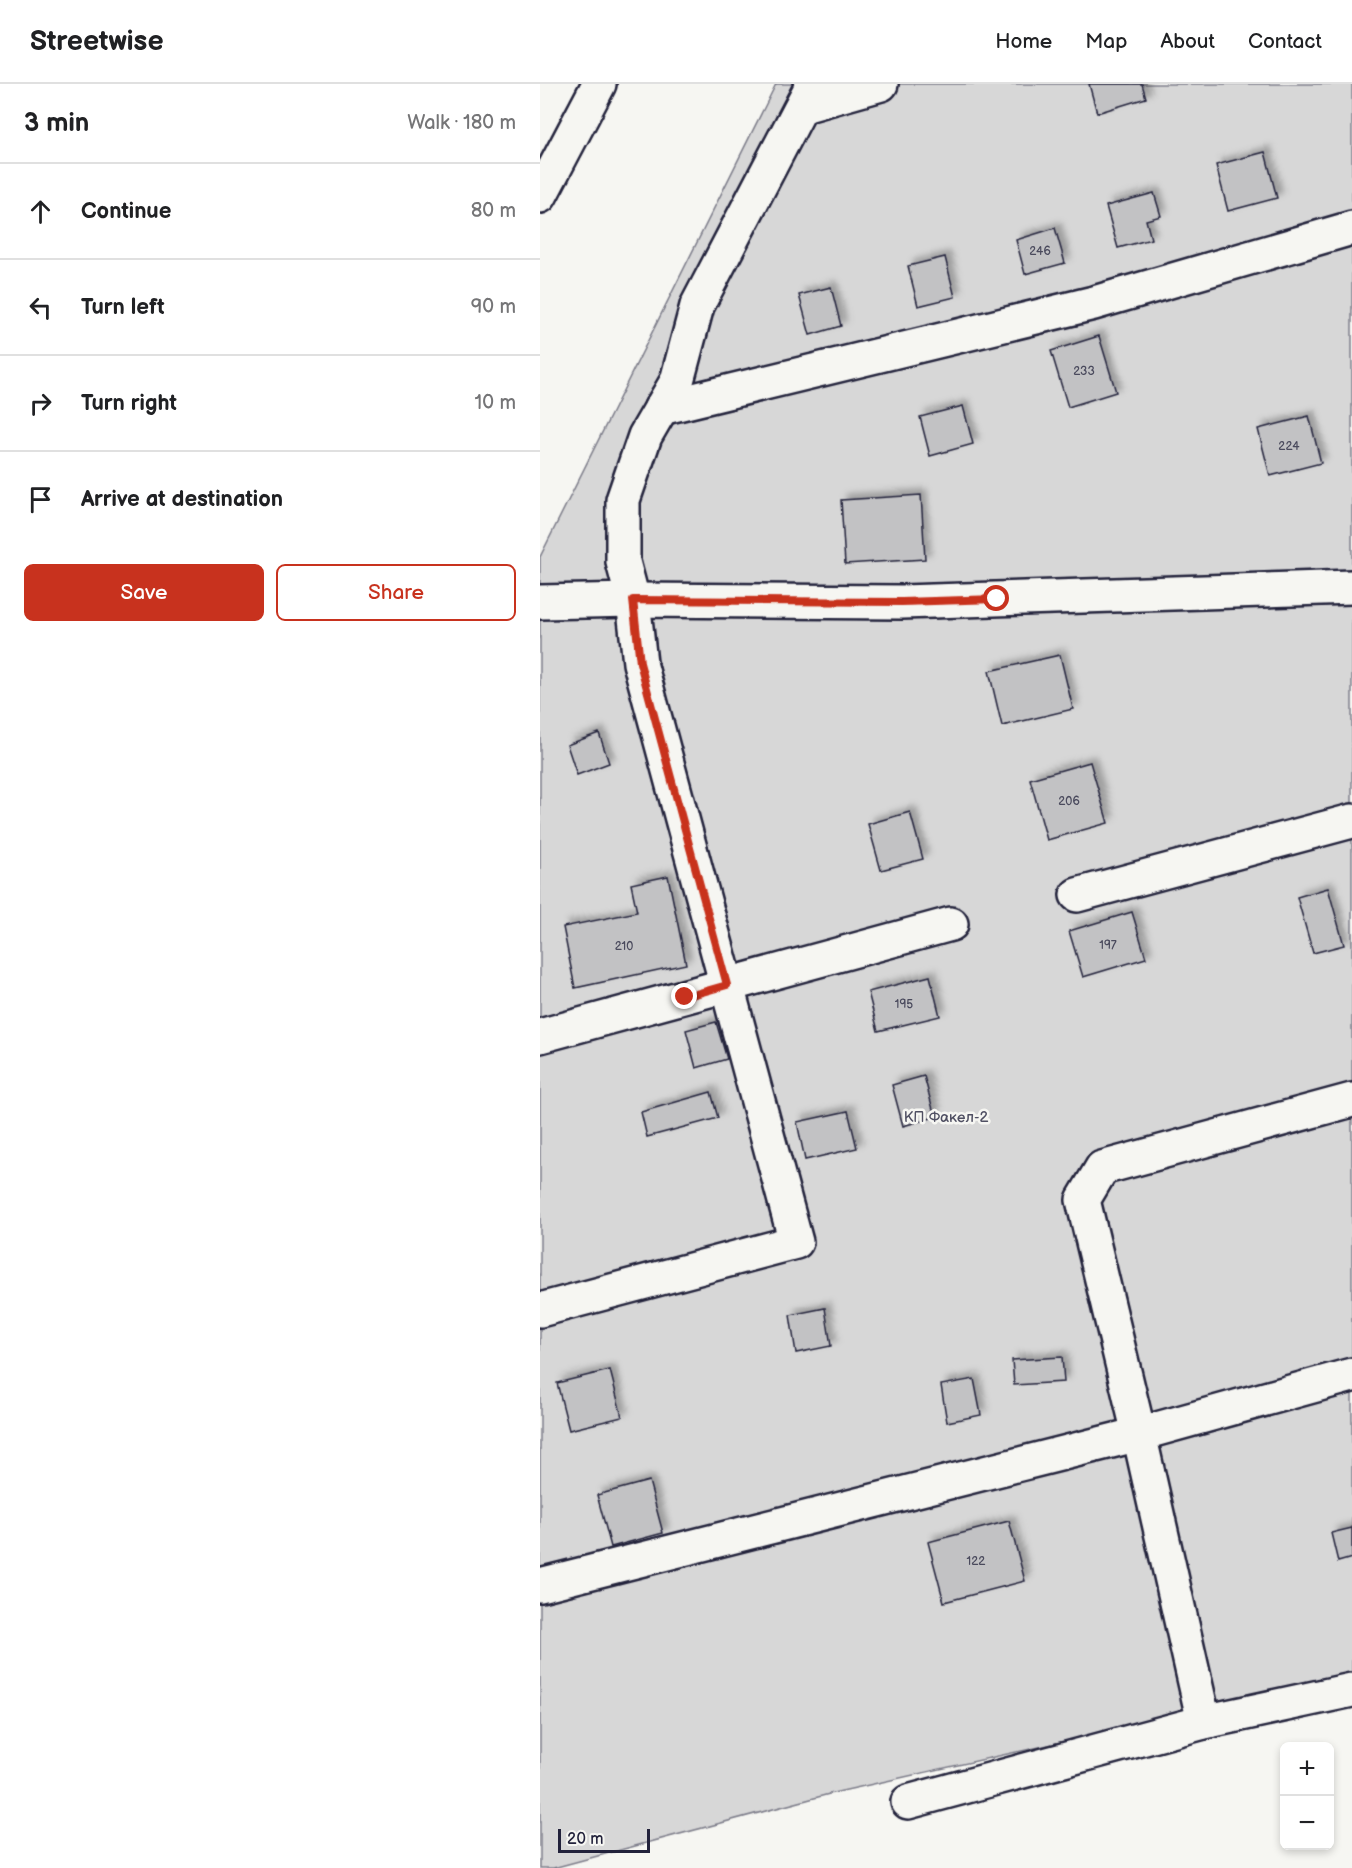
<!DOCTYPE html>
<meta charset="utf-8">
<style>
body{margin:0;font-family:"Balsamiq Sans",sans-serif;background:#f2f2f2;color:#202124}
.controls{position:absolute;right:18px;bottom:18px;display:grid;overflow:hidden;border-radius:9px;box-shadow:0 3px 9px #0003}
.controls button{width:54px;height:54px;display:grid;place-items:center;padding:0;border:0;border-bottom:2px solid #e0e0e0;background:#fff;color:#202124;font:30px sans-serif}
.scale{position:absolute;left:18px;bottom:15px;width:92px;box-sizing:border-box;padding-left:6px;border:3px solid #22223b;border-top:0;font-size:16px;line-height:21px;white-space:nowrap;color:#22223b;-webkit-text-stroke:4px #f6f6f2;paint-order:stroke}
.stop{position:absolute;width:18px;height:18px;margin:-14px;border:4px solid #c8321e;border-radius:50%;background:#fff}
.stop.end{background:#c8321e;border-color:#fff;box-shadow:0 2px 6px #0008}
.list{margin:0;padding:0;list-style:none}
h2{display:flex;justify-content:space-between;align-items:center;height:78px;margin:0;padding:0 24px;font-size:26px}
h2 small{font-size:20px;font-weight:400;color:#757577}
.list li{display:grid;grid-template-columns:39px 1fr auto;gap:18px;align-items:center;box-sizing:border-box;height:96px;padding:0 24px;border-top:2px solid #e0e0e0}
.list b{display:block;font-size:22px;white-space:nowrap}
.list em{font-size:20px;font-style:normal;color:#757577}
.actions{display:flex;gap:12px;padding:18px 24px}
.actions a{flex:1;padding:14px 0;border:2px solid #c8321e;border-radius:9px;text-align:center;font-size:21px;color:#c8321e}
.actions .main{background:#c8321e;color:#fff}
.icon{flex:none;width:33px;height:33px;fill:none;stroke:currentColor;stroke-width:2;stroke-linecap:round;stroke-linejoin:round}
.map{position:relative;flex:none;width:812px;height:1784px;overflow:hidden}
header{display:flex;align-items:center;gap:36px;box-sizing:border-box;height:84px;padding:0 30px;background:#fff;border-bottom:2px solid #e0e0e0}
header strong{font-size:28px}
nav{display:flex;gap:33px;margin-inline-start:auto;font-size:21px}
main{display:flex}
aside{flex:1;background:#fff}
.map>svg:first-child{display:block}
.green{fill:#d7d7d7;stroke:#7c7c89;stroke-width:1.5}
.building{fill:#c2c2c4;stroke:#22223b;stroke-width:1.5;filter:url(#shadow)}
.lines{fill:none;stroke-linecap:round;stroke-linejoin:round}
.minor-casing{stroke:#22223b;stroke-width:38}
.minor{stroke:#f6f6f2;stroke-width:33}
.route{stroke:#c8321e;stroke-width:8}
.labels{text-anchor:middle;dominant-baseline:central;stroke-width:5;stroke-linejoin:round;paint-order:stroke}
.number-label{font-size:12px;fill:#4a4a5d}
.park-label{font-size:15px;fill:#4f4f62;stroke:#f6f6f2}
</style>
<header>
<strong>Streetwise</strong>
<nav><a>Home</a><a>Map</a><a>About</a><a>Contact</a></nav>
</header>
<main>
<aside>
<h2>3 min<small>Walk · 180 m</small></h2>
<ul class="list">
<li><svg class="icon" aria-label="ahead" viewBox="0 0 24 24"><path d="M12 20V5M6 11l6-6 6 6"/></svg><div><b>Continue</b></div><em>80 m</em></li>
<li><svg class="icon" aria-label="left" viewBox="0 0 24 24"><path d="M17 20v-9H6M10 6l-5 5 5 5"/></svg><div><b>Turn left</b></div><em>90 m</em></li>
<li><svg class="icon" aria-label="right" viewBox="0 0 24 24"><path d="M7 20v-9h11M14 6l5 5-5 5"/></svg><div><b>Turn right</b></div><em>10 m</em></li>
<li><svg class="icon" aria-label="arrive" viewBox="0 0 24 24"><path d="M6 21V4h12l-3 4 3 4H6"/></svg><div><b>Arrive at destination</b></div></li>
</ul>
<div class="actions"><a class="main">Save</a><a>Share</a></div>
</aside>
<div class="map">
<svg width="812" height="1784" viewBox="0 0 812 1784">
<defs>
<filter id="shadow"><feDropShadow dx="5.5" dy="-5.5" stdDeviation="3" flood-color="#0004"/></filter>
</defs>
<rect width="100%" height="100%" fill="#f6f6f2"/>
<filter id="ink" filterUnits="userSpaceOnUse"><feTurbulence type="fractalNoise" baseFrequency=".0167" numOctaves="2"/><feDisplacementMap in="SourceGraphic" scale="12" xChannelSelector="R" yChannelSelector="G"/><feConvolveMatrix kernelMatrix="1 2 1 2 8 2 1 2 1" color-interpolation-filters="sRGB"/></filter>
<g filter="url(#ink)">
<!-- green -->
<path class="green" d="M236 0H812V1593L293 1709 13 1784H0V473Z"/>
<!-- building -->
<g class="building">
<path d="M549 0H602L606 14 557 29Z"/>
<path d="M725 68 737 114 688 127 676 81Z"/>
<path d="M614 109 621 132 606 136 611 155 578 164 566 122Z"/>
<path d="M515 144 525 179 485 190 476 156Z"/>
<path d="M405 173 415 213 378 222 368 182Z"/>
<path d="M291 203 301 242 270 251 259 211Z"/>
<path d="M559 252 576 308 528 323 511 267Z"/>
<path d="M423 322 433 360 390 372 380 333Z"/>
<path d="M769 332 781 379 730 392 718 345Z"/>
<path d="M381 411 385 475 305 480 301 416Z"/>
<path d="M520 571 533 625 462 642 449 587Z"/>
<path d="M59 649 69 679 37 691 27 661Z"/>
<path d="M550 678 568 739 507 756 490 695Z"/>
<path d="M370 728 383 775 341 786 328 740Z"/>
<path d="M128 792 146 880 35 904 23 843 97 828 91 800Z"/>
<path d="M788 804 804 861 773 869 757 813Z"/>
<path d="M592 828 606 874 543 893 529 847Z"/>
<path d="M390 892 400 932 338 947 328 908Z"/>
<path d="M176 938 187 975 156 984 146 946Z"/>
<path d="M384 992 395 1033 363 1042 352 1001Z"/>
<path d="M171 1008 178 1034 107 1053 101 1028Z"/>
<path d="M308 1027 317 1064 265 1076 257 1038Z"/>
<path d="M285 1224 291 1262 256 1269 250 1231Z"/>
<path d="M522 1273 524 1298 474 1301 472 1276Z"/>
<path d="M70 1286 82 1333 29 1346 17 1299Z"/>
<path d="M434 1295 441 1331 407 1338 401 1301Z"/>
<path d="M109 1397 123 1449 71 1463 57 1411Z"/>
<path d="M469 1437 485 1497 404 1518 388 1458Z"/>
<path d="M812 1444V1474L798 1478 791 1449Z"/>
</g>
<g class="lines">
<defs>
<g id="minor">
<path d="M263 22 341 0"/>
<path d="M0 112 59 0"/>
<path d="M121 324 554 219 812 144"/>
<path d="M0 518 93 516 362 518 812 503"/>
<path d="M537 811 812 737"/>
<path d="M0 952 411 840"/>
<path d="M0 1226 256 1158 100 579 93 516 83 478V416L105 352 137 297 157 222 273 0"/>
<path d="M0 1501 599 1350 812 1291"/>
<path d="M664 1638 599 1350 543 1116 562 1084 812 1016"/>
<path d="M368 1718 664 1638 812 1606"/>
</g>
</defs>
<!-- minor casing -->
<use href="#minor" class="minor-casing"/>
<!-- minor -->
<use href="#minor" class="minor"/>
</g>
</g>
<g class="lines" filter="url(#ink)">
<!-- route -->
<path class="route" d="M145 913 187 901 100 579 93 516 362 518 457 515"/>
</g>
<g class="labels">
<!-- number labels -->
<g class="number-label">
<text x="500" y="167">246</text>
<text x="544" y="287">233</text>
<text x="749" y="362">224</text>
<text x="529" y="717">206</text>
<text x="568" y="861">197</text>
<text x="84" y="862">210</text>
<text x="364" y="920">195</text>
<text x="436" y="1477">122</text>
</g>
<!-- park labels -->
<g class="park-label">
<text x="406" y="1033">КП Факел-2</text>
</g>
</g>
</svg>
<div class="controls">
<button>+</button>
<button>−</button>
</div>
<div class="scale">20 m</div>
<div class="stop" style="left:457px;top:515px"></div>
<div class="stop end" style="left:145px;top:913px"></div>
</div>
</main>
